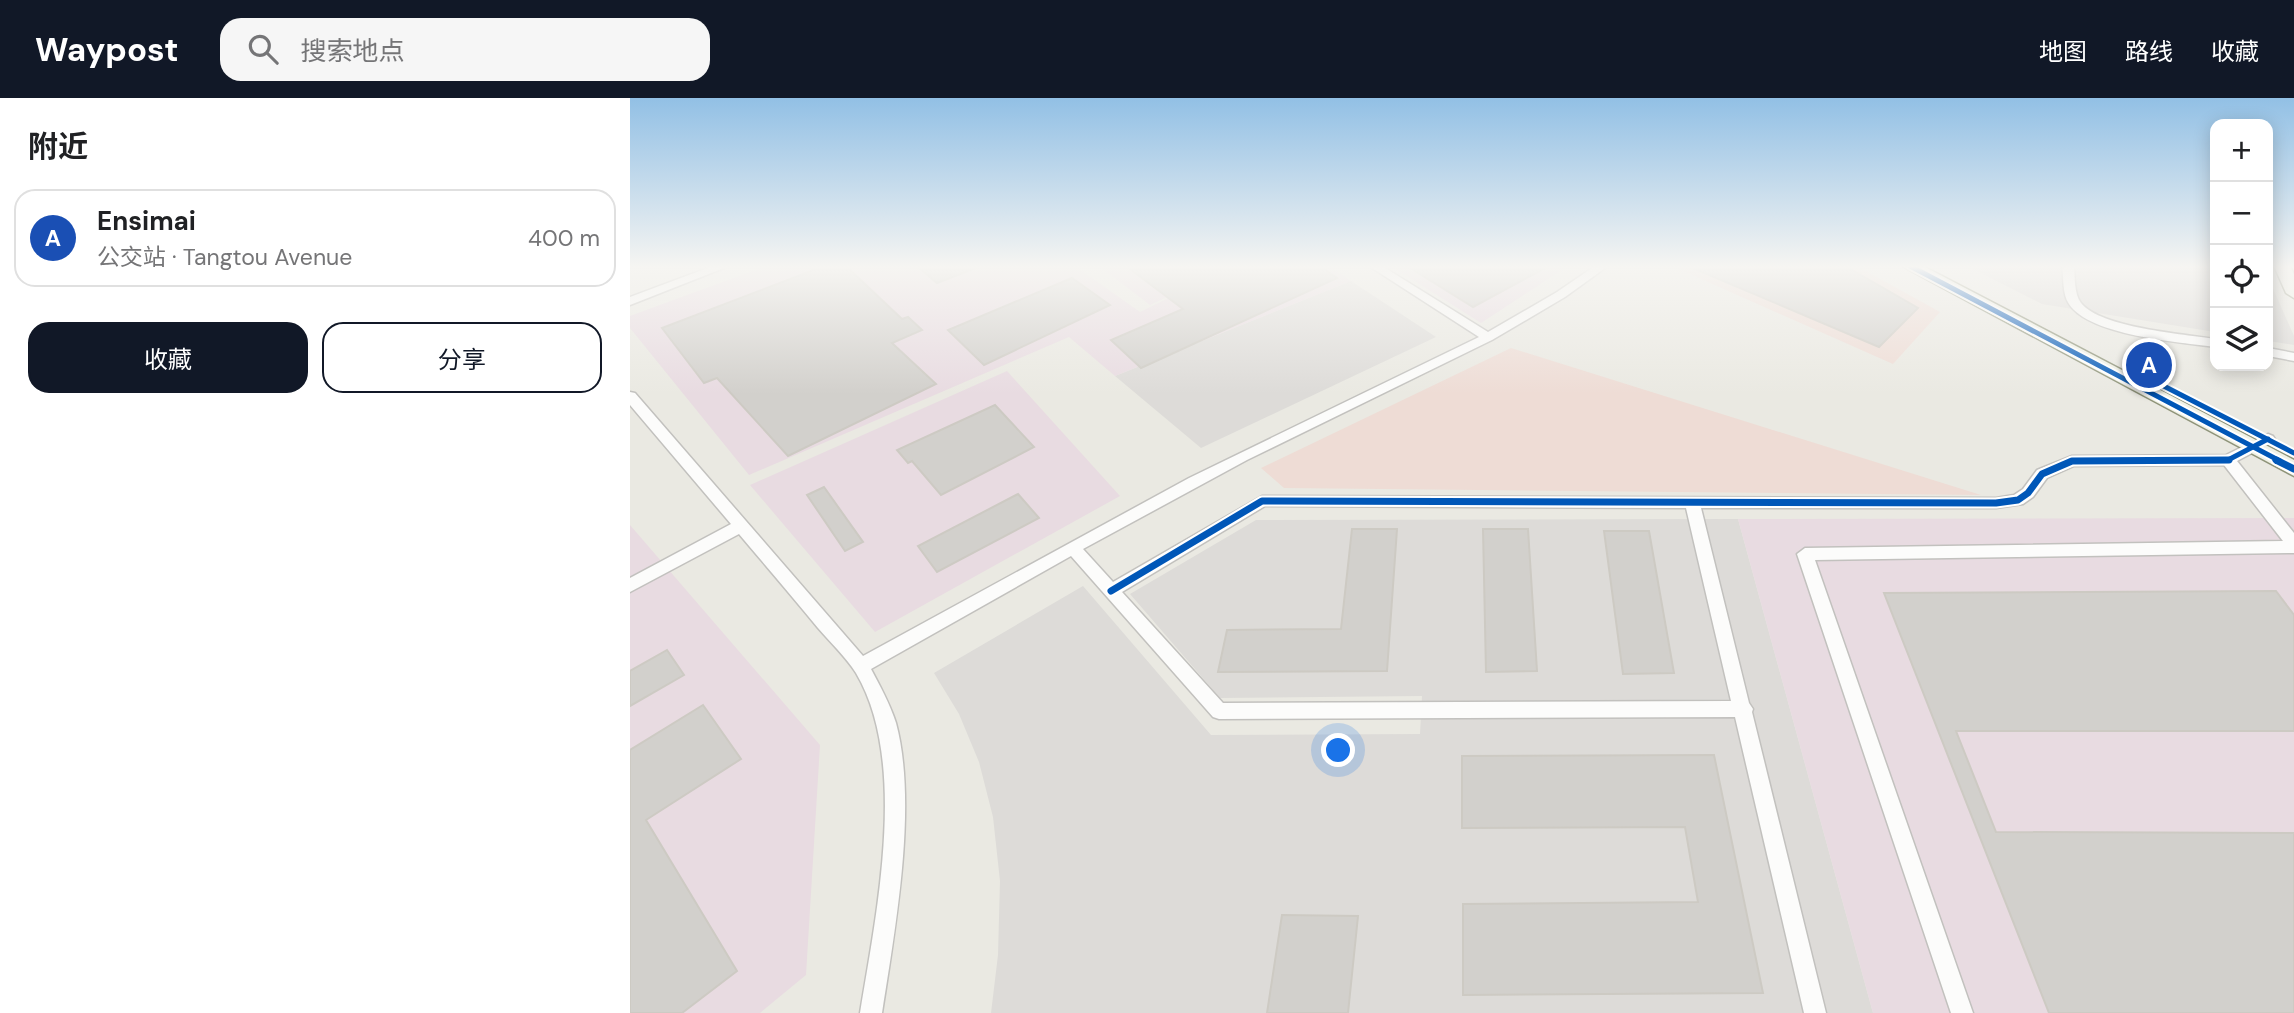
<!DOCTYPE html>
<html lang="zh">
<meta charset="utf-8">
<style>
body{margin:0;font-family:"DM Sans","Noto Sans SC",sans-serif;background:#f6f6f6;color:#202124}
.controls{position:absolute;right:21px;top:21px;display:grid;overflow:hidden;border-radius:14px;box-shadow:0 4px 18px #0003}
.controls button{width:63px;height:63px;display:grid;place-items:center;padding:0;border:0;border-bottom:2px solid #e0e0e0;background:#fff;color:#202124;font:35px sans-serif}
.you{position:absolute;left:709px;top:653px;width:24px;height:24px;margin:-18px;border:5px solid #fff;border-radius:50%;background:#1a73e8;box-shadow:0 0 0 10px #1a73e833}
.badge{display:grid;place-items:center;width:46px;height:46px;border-radius:50%;background:#111827;color:#fff;font-size:23px;font-weight:700}
.pin{position:absolute;translate:-50% -50%;border:4px solid #fff;box-shadow:0 2px 7px #0006}
.list{margin:0;padding:0;list-style:none}
h2{display:flex;justify-content:space-between;align-items:center;height:91px;margin:0;padding:0 28px;font-size:30px}
h2 small{font-size:23px;font-weight:400;color:#757577}
.list li{display:grid;grid-template-columns:46px 1fr auto;gap:21px;align-items:center;box-sizing:border-box;height:98px;margin:0 14px 14px;padding:0 14px;border:2px solid #e0e0e0;border-radius:21px}
.list b{display:block;font-size:26px;white-space:nowrap}
.list p{margin:0;font-size:23px;white-space:nowrap;color:#757577}
.list em{font-size:23px;font-style:normal;color:#757577}
.actions{display:flex;gap:14px;padding:21px 28px}
.actions a{flex:1;padding:16px 0;border:2px solid #111827;border-radius:21px;text-align:center;font-size:24px;color:#111827}
.actions .main{background:#111827;color:#fff}
.icon{flex:none;width:38px;height:38px;fill:none;stroke:currentColor;stroke-width:2;stroke-linecap:round;stroke-linejoin:round}
.map{position:relative;flex:none;width:1664px;height:915px;overflow:hidden}
header{display:flex;align-items:center;gap:42px;box-sizing:border-box;height:98px;padding:0 35px;background:#111827;color:#fff}
header strong{font-size:33px}
nav{display:flex;gap:38px;margin-inline-start:auto;font-size:24px}
.search{width:490px;height:63px;background:#f6f6f6;display:flex;align-items:center;gap:18px;box-sizing:border-box;padding:0 24px;border-radius:21px;color:#757577;font-size:26px}
main{display:flex}
aside{flex:1;background:#fff}
.map>svg:first-child{display:block}
.residential{fill:#dddbd8}
.commercial{fill:#eedcd5}
.industrial{fill:#e8dbe1}
.building{fill:#d2d0cc;stroke:#cdcac3;stroke-width:2}
.lines{fill:none;stroke-linecap:round;stroke-linejoin:round}
.street-casing{stroke:#c2c1be;stroke-width:3}
.secondary-casing{stroke:#8f947a;stroke-width:3}
.street{fill:#fcfcfb;fill-rule:evenodd}
.secondary{fill:#f1f2e7;fill-rule:evenodd}
.cycleway-far1-casing{stroke:#fff;stroke-width:9}
.cycleway-casing{stroke:#fff;stroke-width:11}
.cycleway-far1{stroke:#0057b8;stroke-width:5}
.cycleway{stroke:#0057b8;stroke-width:7}
</style>
<header>
<strong>Waypost</strong>
<div class="search"><svg class="icon" aria-label="search" viewBox="0 0 24 24"><circle cx="10" cy="10" r="6"/><path d="M15 15l6 6"/></svg>搜索地点</div>
<nav><a>地图</a><a>路线</a><a>收藏</a></nav>
</header>
<main>
<aside>
<h2>附近<small></small></h2>
<ul class="list">
<li><span class="badge" style="background:#1a4fb4">A</span><div><b>Ensimai</b><p>公交站 · Tangtou Avenue</p></div><em>400 m</em></li>
</ul>
<div class="actions"><a class="main">收藏</a><a>分享</a></div>
</aside>
<div class="map">
<svg width="1664" height="915" viewBox="0 0 1664 915">
<rect width="100%" height="100%" fill="#eae9e2"/>
<!-- residential -->
<g class="residential">
<path d="M1337 168H1585V234L1412 206Z"/>
<path d="M1638 179 1664 238V247L1638 243Z"/>
<path d="M721 183 806 239 571 350 485 278Z"/>
<path d="M1108 421 1243 915H361L368 857 370 783 363 719 349 664 329 616 304 575 453 488 581 637 790 636 792 598 590 600 500 496 626 422Z"/>
</g>
<!-- commercial -->
<g class="commercial">
<path d="M1042 168H1227L1310 214 1263 266Z"/>
<path d="M881 250 1351 397 654 390 631 370Z"/>
</g>
<!-- industrial -->
<g class="industrial">
<path d="M136 168H445L510 214 591 174 520 207 469 168H699L721 183 485 278 439 239 119 377 0 230V218Z"/>
<path d="M761 168H938L851 225Z"/>
<path d="M377 273 490 398 245 534 120 387Z"/>
<path d="M1664 420V915H1243L1108 421Z"/>
<path d="M0 427 190 647 176 877 130 915H0Z"/>
</g>
<!-- building -->
<g class="building">
<path d="M194 168H216L272 221 278 219 292 232 262 245 306 286 158 358 87 280 74 285 32 230Z"/>
<path d="M287 168H348V169L307 185Z"/>
<path d="M496 168H690L707 180 511 270 481 242 553 211Z"/>
<path d="M777 168H919L843 209Z"/>
<path d="M1058 168H1215L1288 210 1249 249Z"/>
<path d="M442 180 480 207 354 267 318 232Z"/>
<path d="M365 307 404 349 311 397 282 363 278 365 267 352Z"/>
<path d="M194 389 233 444 215 453 177 397Z"/>
<path d="M388 396 409 420 307 474 288 448Z"/>
<path d="M722 431H767L757 573 588 574 597 532 711 531Z"/>
<path d="M853 431H898L907 573 856 574Z"/>
<path d="M974 433H1019L1044 575 993 576Z"/>
<path d="M1646 493 1664 517V633H1326L1366 734 1664 735V915H1419L1254 495Z"/>
<path d="M37 552 54 577 0 608V573Z"/>
<path d="M73 607 111 661 16 722 107 873 52 915H0V652Z"/>
<path d="M1084 657 1133 895 833 897V806L1068 804 1055 729 832 730V658Z"/>
<path d="M652 817 728 818 718 915H637Z"/>
</g>
<g class="lines">
<defs>
<g id="street">
<path d="M83 168H99L0 207V199Z"/>
<path d="M739 168H752L858 234 927 194 965 168H978L935 199 862 242 617 362 453 451 483 484 632 398 1366 400 1384 397 1393 391 1407 372 1442 358 1596 357 1638 336 1643 338 1645 341 1643 344 1607 363 1664 435V455L1185 462 1343 915H1321L1167 456 1175 450 1653 443 1594 367 1444 368 1417 380 1403 399 1393 406 1366 410H1071L1119 605 1123 611 1122 614 1196 915H1174L1105 619 589 621 583 619 441 458 241 571C250 588 260 606 266 625 288 707 265 831 252 915H230C246 817 279 664 226 575 216 559 200 544 188 530 162 498 135 467 109 436L0 494V480L101 426 0 307V294L5 295 233 558 559 380 849 239ZM635 408 1056 410 1101 603 593 605 492 494Z"/>
<path d="M1432 168H1444C1445 179 1444 196 1451 205 1471 230 1554 236 1585 241V249C1550 244 1460 238 1439 206 1432 196 1434 180 1432 168Z"/>
<path d="M1638 250 1664 255V263L1638 258Z"/>
</g>
<g id="secondary">
<path d="M1272 168H1293L1664 362V378Z"/>
<path d="M1644 168H1660L1664 176V200L1656 195Z"/>
</g>
</defs>
<!-- street casing -->
<use href="#street" class="street-casing"/>
<!-- secondary casing -->
<use href="#secondary" class="secondary-casing"/>
<!-- street -->
<use href="#street" class="street"/>
<!-- secondary -->
<use href="#secondary" class="secondary"/>
<defs>
<g id="cycleway-far1">
<path d="M1280 168 1650 363"/>
<path d="M1524 283 1664 355"/>
<path d="M1441 363 1598 362 1638 341"/>
</g>
<g id="cycleway">
<path d="M1646 362 1664 371"/>
<path d="M481 493 632 403 1366 405 1388 402 1398 395 1412 376 1442 363 1599 362"/>
</g>
</defs>
<!-- cycleway-far1 casing -->
<use href="#cycleway-far1" class="cycleway-far1-casing"/>
<!-- cycleway casing -->
<use href="#cycleway" class="cycleway-casing"/>
<!-- cycleway-far1 -->
<use href="#cycleway-far1" class="cycleway-far1"/>
<!-- cycleway -->
<use href="#cycleway" class="cycleway"/>
</g>
<!-- sky -->
<linearGradient id="sky" x2="0" y2="1"><stop stop-color="#92c0e5"/><stop offset="0.57" stop-color="#f6f5f2"/><stop offset="1" stop-color="#f6f5f2" stop-opacity="0"/></linearGradient>
<rect width="1664" height="296" fill="url(#sky)"/>
</svg>
<div class="controls">
<button>+</button>
<button>−</button>
<button><svg class="icon" aria-label="locate" viewBox="0 0 24 24"><circle cx="12" cy="12" r="6"/><path d="M12 2v4M12 18v4M2 12h4M18 12h4"/></svg></button>
<button><svg class="icon" aria-label="layers" viewBox="0 0 24 24"><path d="M12 4l9 5-9 5-9-5zM3 14l9 5 9-5"/></svg></button>
</div>
<div class="you"></div>
<div class="pin badge" style="left:1519px;top:267px;background:#1a4fb4">A</div>
</div>
</main>
